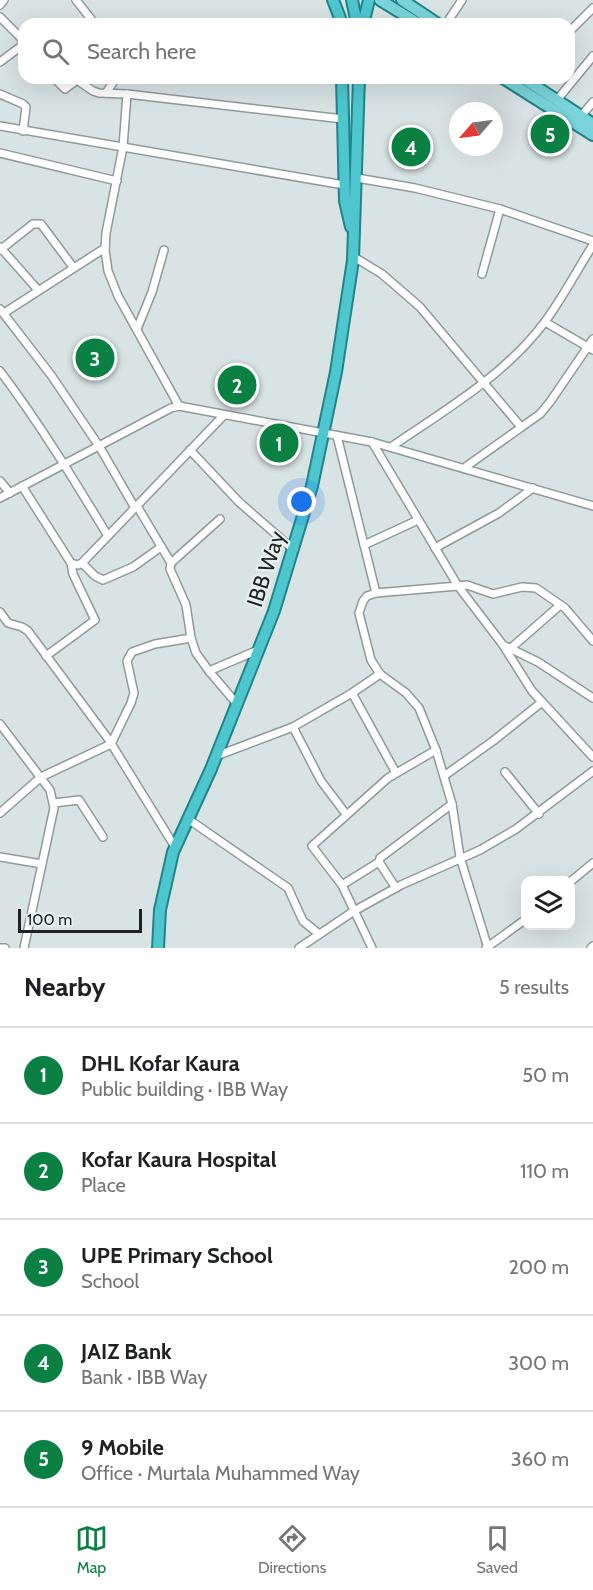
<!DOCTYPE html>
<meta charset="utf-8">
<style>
body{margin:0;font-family:Cabin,sans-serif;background:#f2f2f2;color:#202124}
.controls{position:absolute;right:18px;bottom:18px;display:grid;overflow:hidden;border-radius:12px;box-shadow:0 6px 24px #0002}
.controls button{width:54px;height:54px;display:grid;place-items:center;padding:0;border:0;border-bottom:2px solid #e0e0e0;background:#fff;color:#202124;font:30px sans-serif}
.compass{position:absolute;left:449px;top:102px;width:54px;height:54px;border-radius:50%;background:#fff;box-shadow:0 6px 24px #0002;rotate:242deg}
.scale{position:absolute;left:18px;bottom:15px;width:124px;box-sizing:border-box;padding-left:6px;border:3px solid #1e2222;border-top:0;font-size:16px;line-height:21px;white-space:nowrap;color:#1e2222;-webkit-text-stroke:4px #e5f0f1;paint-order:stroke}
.you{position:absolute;left:302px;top:502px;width:21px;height:21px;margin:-15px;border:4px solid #fff;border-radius:50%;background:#1a73e8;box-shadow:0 0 0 9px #1a73e833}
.badge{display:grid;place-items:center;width:39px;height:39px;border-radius:50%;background:#0b8043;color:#fff;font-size:20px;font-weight:700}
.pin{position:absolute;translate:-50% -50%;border:3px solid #fff;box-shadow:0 2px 6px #0006}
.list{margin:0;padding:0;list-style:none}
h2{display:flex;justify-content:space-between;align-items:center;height:78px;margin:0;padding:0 24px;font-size:26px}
h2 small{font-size:20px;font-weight:400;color:#757577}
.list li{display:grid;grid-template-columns:39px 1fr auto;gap:18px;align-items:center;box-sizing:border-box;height:96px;padding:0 24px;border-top:2px solid #e0e0e0}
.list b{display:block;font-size:22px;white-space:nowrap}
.list p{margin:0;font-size:20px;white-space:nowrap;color:#757577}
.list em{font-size:20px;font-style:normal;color:#757577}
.icon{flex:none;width:33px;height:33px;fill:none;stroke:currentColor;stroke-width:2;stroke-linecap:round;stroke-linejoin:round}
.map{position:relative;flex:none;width:593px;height:948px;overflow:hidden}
.search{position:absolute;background:#fff;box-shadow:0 6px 24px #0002;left:18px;right:18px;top:18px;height:66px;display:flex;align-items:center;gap:15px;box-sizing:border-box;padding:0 21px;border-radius:18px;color:#757577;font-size:22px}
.sheet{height:558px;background:#fff}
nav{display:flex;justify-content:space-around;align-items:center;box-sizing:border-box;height:84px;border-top:2px solid #e0e0e0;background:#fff;font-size:16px;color:#757577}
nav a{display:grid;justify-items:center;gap:3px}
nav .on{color:#0b8043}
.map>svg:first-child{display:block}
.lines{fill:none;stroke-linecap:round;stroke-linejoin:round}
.minor-casing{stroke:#8f9a9b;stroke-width:10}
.primary-casing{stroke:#21848a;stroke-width:14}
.trunk-casing{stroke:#21848a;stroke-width:14}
.minor{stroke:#fff;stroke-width:7}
.primary{stroke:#7ad4da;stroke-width:10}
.trunk{stroke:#4ec6ce;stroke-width:10}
.labels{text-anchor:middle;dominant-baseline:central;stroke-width:4.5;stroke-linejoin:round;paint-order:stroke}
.street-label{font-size:22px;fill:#1e2222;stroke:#e5f0f1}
</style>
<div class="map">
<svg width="593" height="948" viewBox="0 0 593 948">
<rect width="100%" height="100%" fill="#d8e3e4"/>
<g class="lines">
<defs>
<g id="minor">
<path d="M76 0 95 24"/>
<path d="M0 5 4 0"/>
<path d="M0 17 24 41"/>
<path d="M446 24 462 0"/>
<path d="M569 32 593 8"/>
<path d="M0 62 24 44"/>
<path d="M54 78 65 89 77 80 93 91 99 93 127 94 343 119"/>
<path d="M106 93 116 78"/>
<path d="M0 94 23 104 26 107 23 131"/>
<path d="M127 94 123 147 106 233 105 250 108 271 118 296 179 406"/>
<path d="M557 100 593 56"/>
<path d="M581 116 593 102"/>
<path d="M0 126 344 185"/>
<path d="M0 153 117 181"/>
<path d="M357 178 415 188 500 209 593 241"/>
<path d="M0 247 38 290"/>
<path d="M0 250 33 224H41L73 267"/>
<path d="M354 257 382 274 420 307 521 427"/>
<path d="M482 274 500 209"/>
<path d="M0 309 51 375 99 446 135 508"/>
<path d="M4 313 105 248"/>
<path d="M545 322 593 350"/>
<path d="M137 329 152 292 164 250"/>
<path d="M0 371C40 424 74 480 108 536"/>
<path d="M337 436 376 593"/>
<path d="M372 442 458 586 503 645 532 691 593 757"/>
<path d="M391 447C445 410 504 376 544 323 562 299 577 270 593 245"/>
<path d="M190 450 239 502 294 550"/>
<path d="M464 468 540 414 550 402 593 339"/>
<path d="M0 481 10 493"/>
<path d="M22 486 71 563 73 574 95 620 46 656"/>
<path d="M0 498 171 408 179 406 372 442 593 506"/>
<path d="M137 506 171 563 170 569 186 605 191 638 196 653 209 671 237 704"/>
<path d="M364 545 418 520"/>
<path d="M435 548 499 513 533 488"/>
<path d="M71 563 78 565 82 563 224 415"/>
<path d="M82 563 95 576 103 580 133 567 161 547"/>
<path d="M171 563 220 519"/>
<path d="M0 612 8 623 22 627 28 631 109 740 175 847"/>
<path d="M503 645 538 662 593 698"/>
<path d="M511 648 558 607 559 604"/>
<path d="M209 671 258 650"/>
<path d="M352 693 396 773"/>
<path d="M0 724 50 790 54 808 24 948"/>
<path d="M293 727 321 781 346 814"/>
<path d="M216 756 293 727 352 693 380 674"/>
<path d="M505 772 539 814"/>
<path d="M444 776 493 741 542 702"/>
<path d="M54 803 79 800 103 837"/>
<path d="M0 813 41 777 111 744 131 703 134 693 127 661 132 652 155 644 191 638"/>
<path d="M188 819 288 888 303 921 319 934"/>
<path d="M0 857 42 864"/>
<path d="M379 862 396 888"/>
<path d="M570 882 593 863"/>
<path d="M342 885 379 862 380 858 452 804"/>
<path d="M0 948H5"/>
<path d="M299 948 354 911 401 885 480 850 516 829 593 771"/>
<path d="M372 948 342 885 312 846 388 778 436 750"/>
<path d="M486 948 526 919"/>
<path d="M488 948 460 857 452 804 436 750 419 708 406 693 380 674 371 660 359 613 363 601 367 596 376 593 458 586 467 585 493 594 522 587 536 588 565 608 593 641"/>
<path d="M591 948 593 946"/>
</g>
<g id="primary">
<path d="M380 0 419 24"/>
<path d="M402 0 438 24"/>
<path d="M503 78 593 135"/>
<path d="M523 78 593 124"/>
</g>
<g id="trunk">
<path d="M333 0 340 18V24"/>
<path d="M352 0 357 24"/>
<path d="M363 24 369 0"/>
<path d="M342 78 345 201 351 227"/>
<path d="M158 948 160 910 173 852 211 769 274 611 312 486 336 372 353 260 359 78"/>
</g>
</defs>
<!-- minor casing -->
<use href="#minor" class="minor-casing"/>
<!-- primary casing -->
<use href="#primary" class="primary-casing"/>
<!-- trunk casing -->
<use href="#trunk" class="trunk-casing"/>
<!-- minor -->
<use href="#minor" class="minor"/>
<!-- primary -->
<use href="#primary" class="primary"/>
<!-- trunk -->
<use href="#trunk" class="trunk"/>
</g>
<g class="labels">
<!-- street labels -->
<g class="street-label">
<text transform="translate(266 569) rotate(-72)">IBB Way</text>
</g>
</g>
</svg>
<div class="controls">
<button><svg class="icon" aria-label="layers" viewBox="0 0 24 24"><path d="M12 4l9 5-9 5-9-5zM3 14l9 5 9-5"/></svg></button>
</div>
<svg class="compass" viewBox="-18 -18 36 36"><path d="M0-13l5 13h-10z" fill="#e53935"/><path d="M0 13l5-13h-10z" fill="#757577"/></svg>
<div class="scale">100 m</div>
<div class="you"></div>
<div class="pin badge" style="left:279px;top:443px">1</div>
<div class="pin badge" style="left:237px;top:385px">2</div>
<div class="pin badge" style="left:95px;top:358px">3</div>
<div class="pin badge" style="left:411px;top:147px">4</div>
<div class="pin badge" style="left:550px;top:134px">5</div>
<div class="search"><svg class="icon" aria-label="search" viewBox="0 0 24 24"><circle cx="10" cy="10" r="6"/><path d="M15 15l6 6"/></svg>Search here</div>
</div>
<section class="sheet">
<h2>Nearby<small>5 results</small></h2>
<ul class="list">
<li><span class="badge">1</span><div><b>DHL Kofar Kaura</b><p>Public building · IBB Way</p></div><em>50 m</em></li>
<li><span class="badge">2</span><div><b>Kofar Kaura Hospital</b><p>Place</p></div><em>110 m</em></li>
<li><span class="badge">3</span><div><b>UPE Primary School</b><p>School</p></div><em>200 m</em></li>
<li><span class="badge">4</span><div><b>JAIZ Bank</b><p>Bank · IBB Way</p></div><em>300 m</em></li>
<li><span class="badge">5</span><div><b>9 Mobile</b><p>Office · Murtala Muhammed Way</p></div><em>360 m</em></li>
</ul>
</section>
<nav>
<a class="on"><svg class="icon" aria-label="map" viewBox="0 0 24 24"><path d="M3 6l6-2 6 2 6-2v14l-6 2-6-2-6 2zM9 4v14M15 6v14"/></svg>Map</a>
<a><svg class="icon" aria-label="directions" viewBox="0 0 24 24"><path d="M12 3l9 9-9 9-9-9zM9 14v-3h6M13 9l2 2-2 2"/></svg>Directions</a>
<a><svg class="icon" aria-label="saved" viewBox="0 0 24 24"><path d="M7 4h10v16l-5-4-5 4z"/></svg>Saved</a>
</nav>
